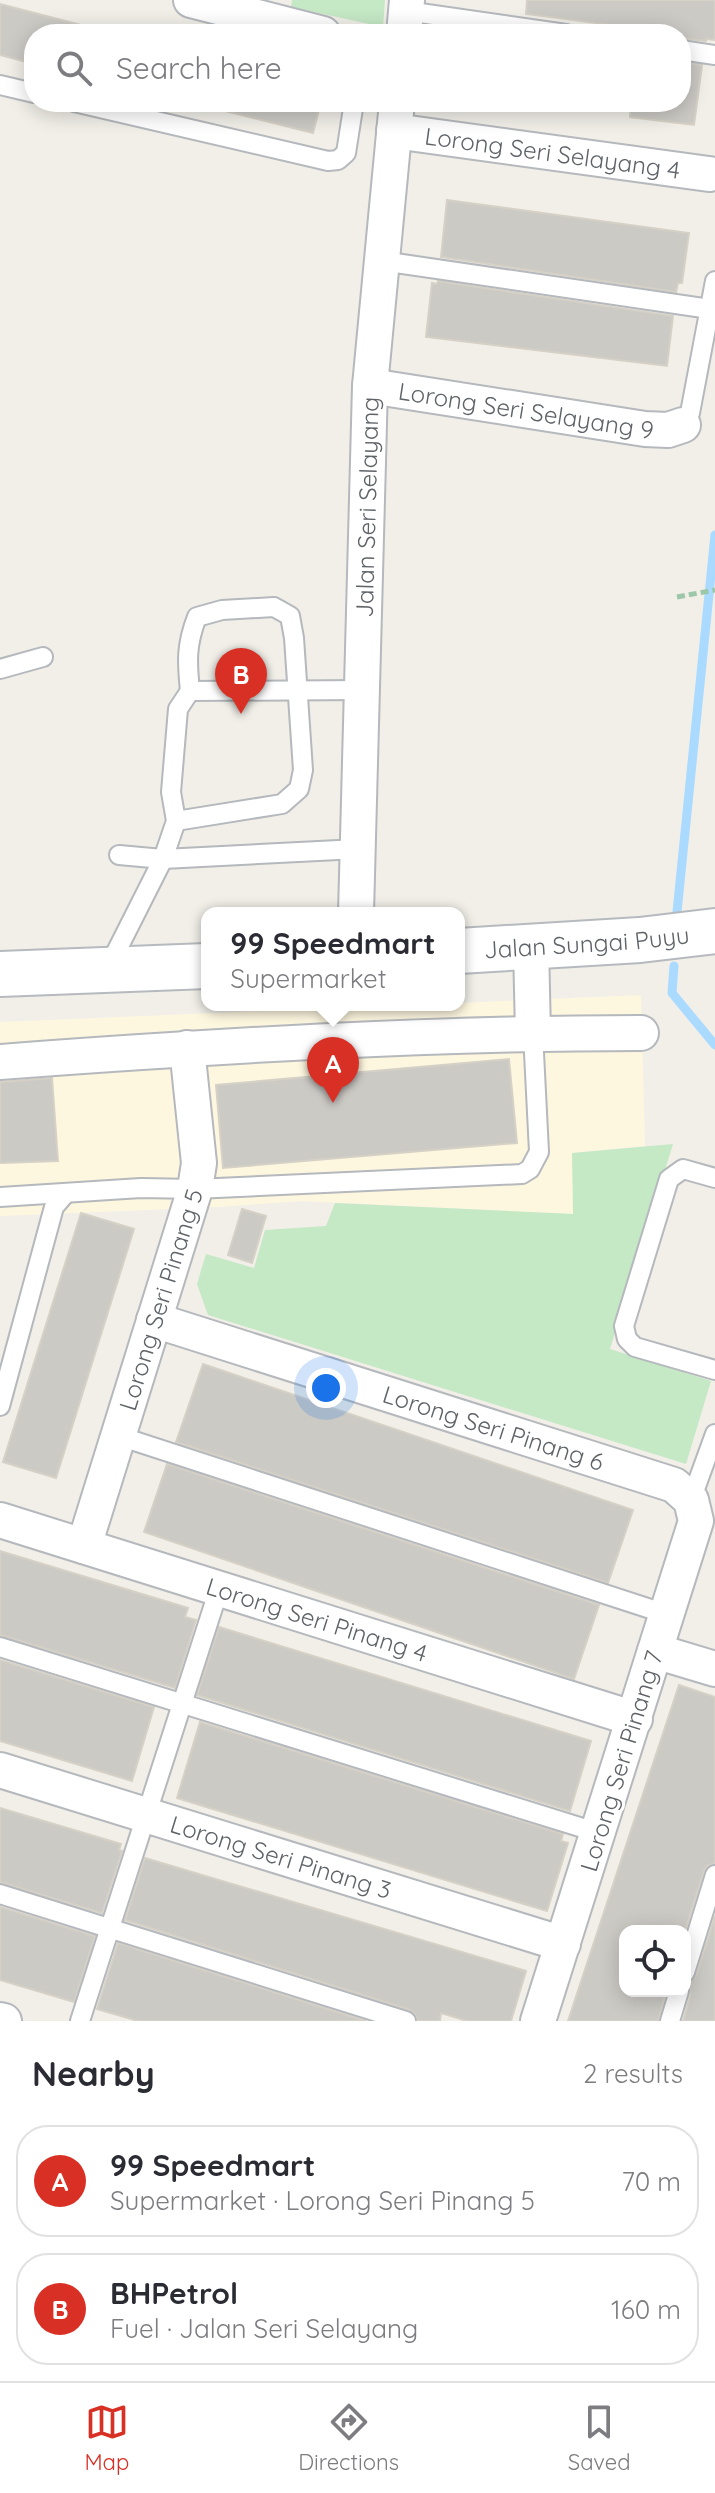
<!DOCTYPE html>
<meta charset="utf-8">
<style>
body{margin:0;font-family:Quicksand,sans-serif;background:#f7f7f7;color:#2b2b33}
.controls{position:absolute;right:24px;bottom:24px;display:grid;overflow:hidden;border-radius:16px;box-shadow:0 4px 20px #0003}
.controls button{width:72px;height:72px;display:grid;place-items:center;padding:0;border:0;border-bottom:2px solid #e1e1e2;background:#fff;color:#2b2b33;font:40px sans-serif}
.you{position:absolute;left:326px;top:1388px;width:28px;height:28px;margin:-20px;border:6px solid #fff;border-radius:50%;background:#1a73e8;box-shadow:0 0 0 12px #1a73e833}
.badge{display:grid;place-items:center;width:52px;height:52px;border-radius:50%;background:#d93025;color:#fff;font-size:26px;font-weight:700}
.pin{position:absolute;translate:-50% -66px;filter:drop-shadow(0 2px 4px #0008)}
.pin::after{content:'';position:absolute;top:42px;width:28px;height:24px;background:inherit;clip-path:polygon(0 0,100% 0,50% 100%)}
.popup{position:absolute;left:201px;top:907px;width:264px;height:104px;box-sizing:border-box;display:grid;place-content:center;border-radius:16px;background:#fff;filter:drop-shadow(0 2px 6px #0005);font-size:26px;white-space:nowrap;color:#7c7c81}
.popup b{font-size:30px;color:#2b2b33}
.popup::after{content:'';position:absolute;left:50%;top:100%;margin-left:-16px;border:16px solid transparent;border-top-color:#fff}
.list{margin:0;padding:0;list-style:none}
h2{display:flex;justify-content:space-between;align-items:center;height:104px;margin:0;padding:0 32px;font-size:34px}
h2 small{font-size:26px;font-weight:400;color:#7c7c81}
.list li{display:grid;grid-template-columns:52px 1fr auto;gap:24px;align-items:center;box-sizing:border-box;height:112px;margin:0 16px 16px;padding:0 16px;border:2px solid #e1e1e2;border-radius:32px}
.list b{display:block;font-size:30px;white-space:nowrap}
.list p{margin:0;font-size:26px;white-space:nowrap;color:#7c7c81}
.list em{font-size:26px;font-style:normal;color:#7c7c81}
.icon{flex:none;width:44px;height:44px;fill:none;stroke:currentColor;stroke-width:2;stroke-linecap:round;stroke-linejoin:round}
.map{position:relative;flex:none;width:715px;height:2021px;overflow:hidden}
.search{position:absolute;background:#fff;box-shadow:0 4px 20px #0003;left:24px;right:24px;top:24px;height:88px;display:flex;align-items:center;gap:20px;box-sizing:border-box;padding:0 28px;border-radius:32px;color:#7c7c81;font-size:30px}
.sheet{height:360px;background:#fff}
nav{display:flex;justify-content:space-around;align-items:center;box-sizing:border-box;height:112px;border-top:2px solid #e1e1e2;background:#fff;font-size:22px;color:#7c7c81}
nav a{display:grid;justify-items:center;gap:4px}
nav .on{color:#d93025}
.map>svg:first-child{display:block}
.commercial{fill:#fef7e0}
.green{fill:#c5e8c5}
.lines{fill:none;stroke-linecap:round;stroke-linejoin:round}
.stream{stroke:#aadaff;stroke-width:9}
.building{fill:#cccac5;stroke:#d6d1c6;stroke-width:2}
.lane-casing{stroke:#b5b8bc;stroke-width:22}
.street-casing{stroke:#b5b8bc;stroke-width:38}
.secondary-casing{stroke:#b6babf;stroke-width:48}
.path{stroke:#9cc7a9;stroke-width:5;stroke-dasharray:8 4;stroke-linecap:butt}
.lane{stroke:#fff;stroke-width:18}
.street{stroke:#fff;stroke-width:34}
.secondary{stroke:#fff;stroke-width:44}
.labels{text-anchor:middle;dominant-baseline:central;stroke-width:6;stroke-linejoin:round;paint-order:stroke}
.street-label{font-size:24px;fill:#5f6368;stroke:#fff}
</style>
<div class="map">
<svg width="715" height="2021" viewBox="0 0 715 2021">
<rect width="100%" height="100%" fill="#f1efe8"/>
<!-- commercial -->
<path class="commercial" d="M641 995 645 1146 573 1153V1214L301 1201 220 1207 0 1216V1022L408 1005H459V1003Z"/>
<!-- green -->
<g class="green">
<path d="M292 0H385L383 27 291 7Z"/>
<path d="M673 1144 610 1349 711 1381 686 1464 208 1315 197 1284 206 1254 254 1268 265 1230 326 1226 335 1203 573 1214 572 1153Z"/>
</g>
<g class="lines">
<!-- stream -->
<g class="stream">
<path d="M677 912 715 535"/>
<path d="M674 966 672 993 715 1045"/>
</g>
</g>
<!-- building -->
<g class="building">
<path d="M527 0H715V40L706 39V41L681 38V34L526 14Z"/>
<path d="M0 4 85 26 84 34H34V64L0 55Z"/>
<path d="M681 62 702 65 694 125 630 117 631 102H681Z"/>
<path d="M222 102H321L313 133 221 110Z"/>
<path d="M447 200 689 233 682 283H678L676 292 441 257Z"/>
<path d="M438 281 673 316 667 366 426 337 432 283 437 284Z"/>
<path d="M509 1059 517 1143 223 1168 216 1085Z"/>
<path d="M52 1078 58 1161 0 1163V1082Z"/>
<path d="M242 1209 266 1216 252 1263 228 1255Z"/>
<path d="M81 1213 134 1229 56 1478 3 1462Z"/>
<path d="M203 1364 633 1510 608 1583 176 1442Z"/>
<path d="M167 1464 599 1605 574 1679 144 1532Z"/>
<path d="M0 1551 188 1608 185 1617 196 1620 175 1688 0 1635Z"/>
<path d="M219 1627 591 1741 570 1811 197 1695Z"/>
<path d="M0 1660 154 1707 132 1781 0 1741Z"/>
<path d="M679 1685 715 1697V1863L707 1866 704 1871 685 1931H625V1991H666L658 2021H568Z"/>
<path d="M200 1722 563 1834 561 1841 568 1843 547 1911 177 1798Z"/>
<path d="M0 1808 121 1844 119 1850 122 1851 102 1913 0 1882Z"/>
<path d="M145 1858 526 1971 511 2021H467L441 2013 440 2021H418L415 2014 410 2010 125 1920Z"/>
<path d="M0 1907 95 1936 74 2002 0 1980Z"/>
<path d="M715 1916V2021H683L691 1994 688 1983 696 1976Z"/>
<path d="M118 1943 366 2021H138L97 2009Z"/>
</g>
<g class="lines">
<defs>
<g id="lane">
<path d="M406 11 566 34"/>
<path d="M681 50 715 55"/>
<path d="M0 85 34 93"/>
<path d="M74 102 328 161 338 160 346 153 354 102"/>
<path d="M382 261 710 309"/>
<path d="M683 425 690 413 715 281"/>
<path d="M0 669 43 657"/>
<path d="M176 821 282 804 299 789 303 770 294 638 290 616 274 607 222 610 197 617C186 645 187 662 190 691"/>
<path d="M119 855 163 859 358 849"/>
<path d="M108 968 163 859 176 821 171 792 178 709 190 691 362 690"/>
<path d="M715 1178 683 1169 669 1179 624 1326 627 1339 635 1347 715 1370"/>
<path d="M0 1197 141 1188 195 1189 522 1174 530 1169 539 1152 533 1033"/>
<path d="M0 1406 54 1207 66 1193"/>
<path d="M119 1436 666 1614"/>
<path d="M691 1500 715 1434"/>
<path d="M0 1647 599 1833"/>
<path d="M0 1894 406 2021"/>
<path d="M685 1972 715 1875"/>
<path d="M80 2021 219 1589"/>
<path d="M670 2021 679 1991"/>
</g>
<g id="street">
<path d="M191 0 323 34"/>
<path d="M404 34 407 0"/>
<path id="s1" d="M394 131 709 174"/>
<path id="s2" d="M370 386 645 429 668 430 683 425"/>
<path id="s3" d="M356 913 370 386 397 102"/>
<path d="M531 946 533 1033"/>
<path d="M0 1062C213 1046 427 1033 641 1033"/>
<path id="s4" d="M154 1320 674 1485 691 1500 696 1521 538 2021"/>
<path id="s5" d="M0 1520 635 1719"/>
<path id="s6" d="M84 1546 195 1189 199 1163 187 1048"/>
<path d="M655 1651 715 1669"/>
<path id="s7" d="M0 1770 563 1944"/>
<path d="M0 2020 4 2021"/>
</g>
<g id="secondary">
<path id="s8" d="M459 951 640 940 715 931"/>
<path d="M0 974 207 966"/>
</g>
</defs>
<!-- lane casing -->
<use href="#lane" class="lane-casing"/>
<!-- street casing -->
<use href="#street" class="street-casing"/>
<!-- secondary casing -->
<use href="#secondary" class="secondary-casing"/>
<!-- path -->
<path class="path" d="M677 597 715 590"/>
<!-- lane -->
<use href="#lane" class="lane"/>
<!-- street -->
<use href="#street" class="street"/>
<!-- secondary -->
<use href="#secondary" class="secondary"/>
</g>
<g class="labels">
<!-- street labels -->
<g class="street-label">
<text stroke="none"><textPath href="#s1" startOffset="160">Lorong Seri Selayang 4</textPath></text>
<text stroke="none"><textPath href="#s2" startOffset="158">Lorong Seri Selayang 9</textPath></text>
<text stroke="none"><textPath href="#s3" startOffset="406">Jalan Seri Selayang</textPath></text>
<text stroke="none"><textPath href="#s8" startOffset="128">Jalan Sungai Puyu</textPath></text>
<text stroke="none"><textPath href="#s6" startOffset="258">Lorong Seri Pinang 5</textPath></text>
<text stroke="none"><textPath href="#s4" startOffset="356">Lorong Seri Pinang 6</textPath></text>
<text stroke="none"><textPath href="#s5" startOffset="332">Lorong Seri Pinang 4</textPath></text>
<text transform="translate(621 1761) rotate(-73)">Lorong Seri Pinang 7</text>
<text stroke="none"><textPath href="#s7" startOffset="294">Lorong Seri Pinang 3</textPath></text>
</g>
</g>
</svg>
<div class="controls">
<button><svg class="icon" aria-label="locate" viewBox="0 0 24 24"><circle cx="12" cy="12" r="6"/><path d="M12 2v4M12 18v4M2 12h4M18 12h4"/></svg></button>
</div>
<div class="you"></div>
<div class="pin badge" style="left:333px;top:1103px">A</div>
<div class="popup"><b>99 Speedmart</b>Supermarket</div>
<div class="pin badge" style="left:241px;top:714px">B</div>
<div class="search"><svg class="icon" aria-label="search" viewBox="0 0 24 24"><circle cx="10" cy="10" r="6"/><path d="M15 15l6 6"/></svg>Search here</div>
</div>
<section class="sheet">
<h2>Nearby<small>2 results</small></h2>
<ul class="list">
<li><span class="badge">A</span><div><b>99 Speedmart</b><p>Supermarket · Lorong Seri Pinang 5</p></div><em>70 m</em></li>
<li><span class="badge">B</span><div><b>BHPetrol</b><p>Fuel · Jalan Seri Selayang</p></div><em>160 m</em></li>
</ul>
</section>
<nav>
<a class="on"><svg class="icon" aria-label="map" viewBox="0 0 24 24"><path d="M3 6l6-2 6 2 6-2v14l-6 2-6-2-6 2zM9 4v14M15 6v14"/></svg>Map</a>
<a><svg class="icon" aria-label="directions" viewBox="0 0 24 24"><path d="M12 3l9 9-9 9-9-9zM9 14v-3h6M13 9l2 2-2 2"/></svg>Directions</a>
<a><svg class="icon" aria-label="saved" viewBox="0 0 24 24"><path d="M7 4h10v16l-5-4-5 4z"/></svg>Saved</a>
</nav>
